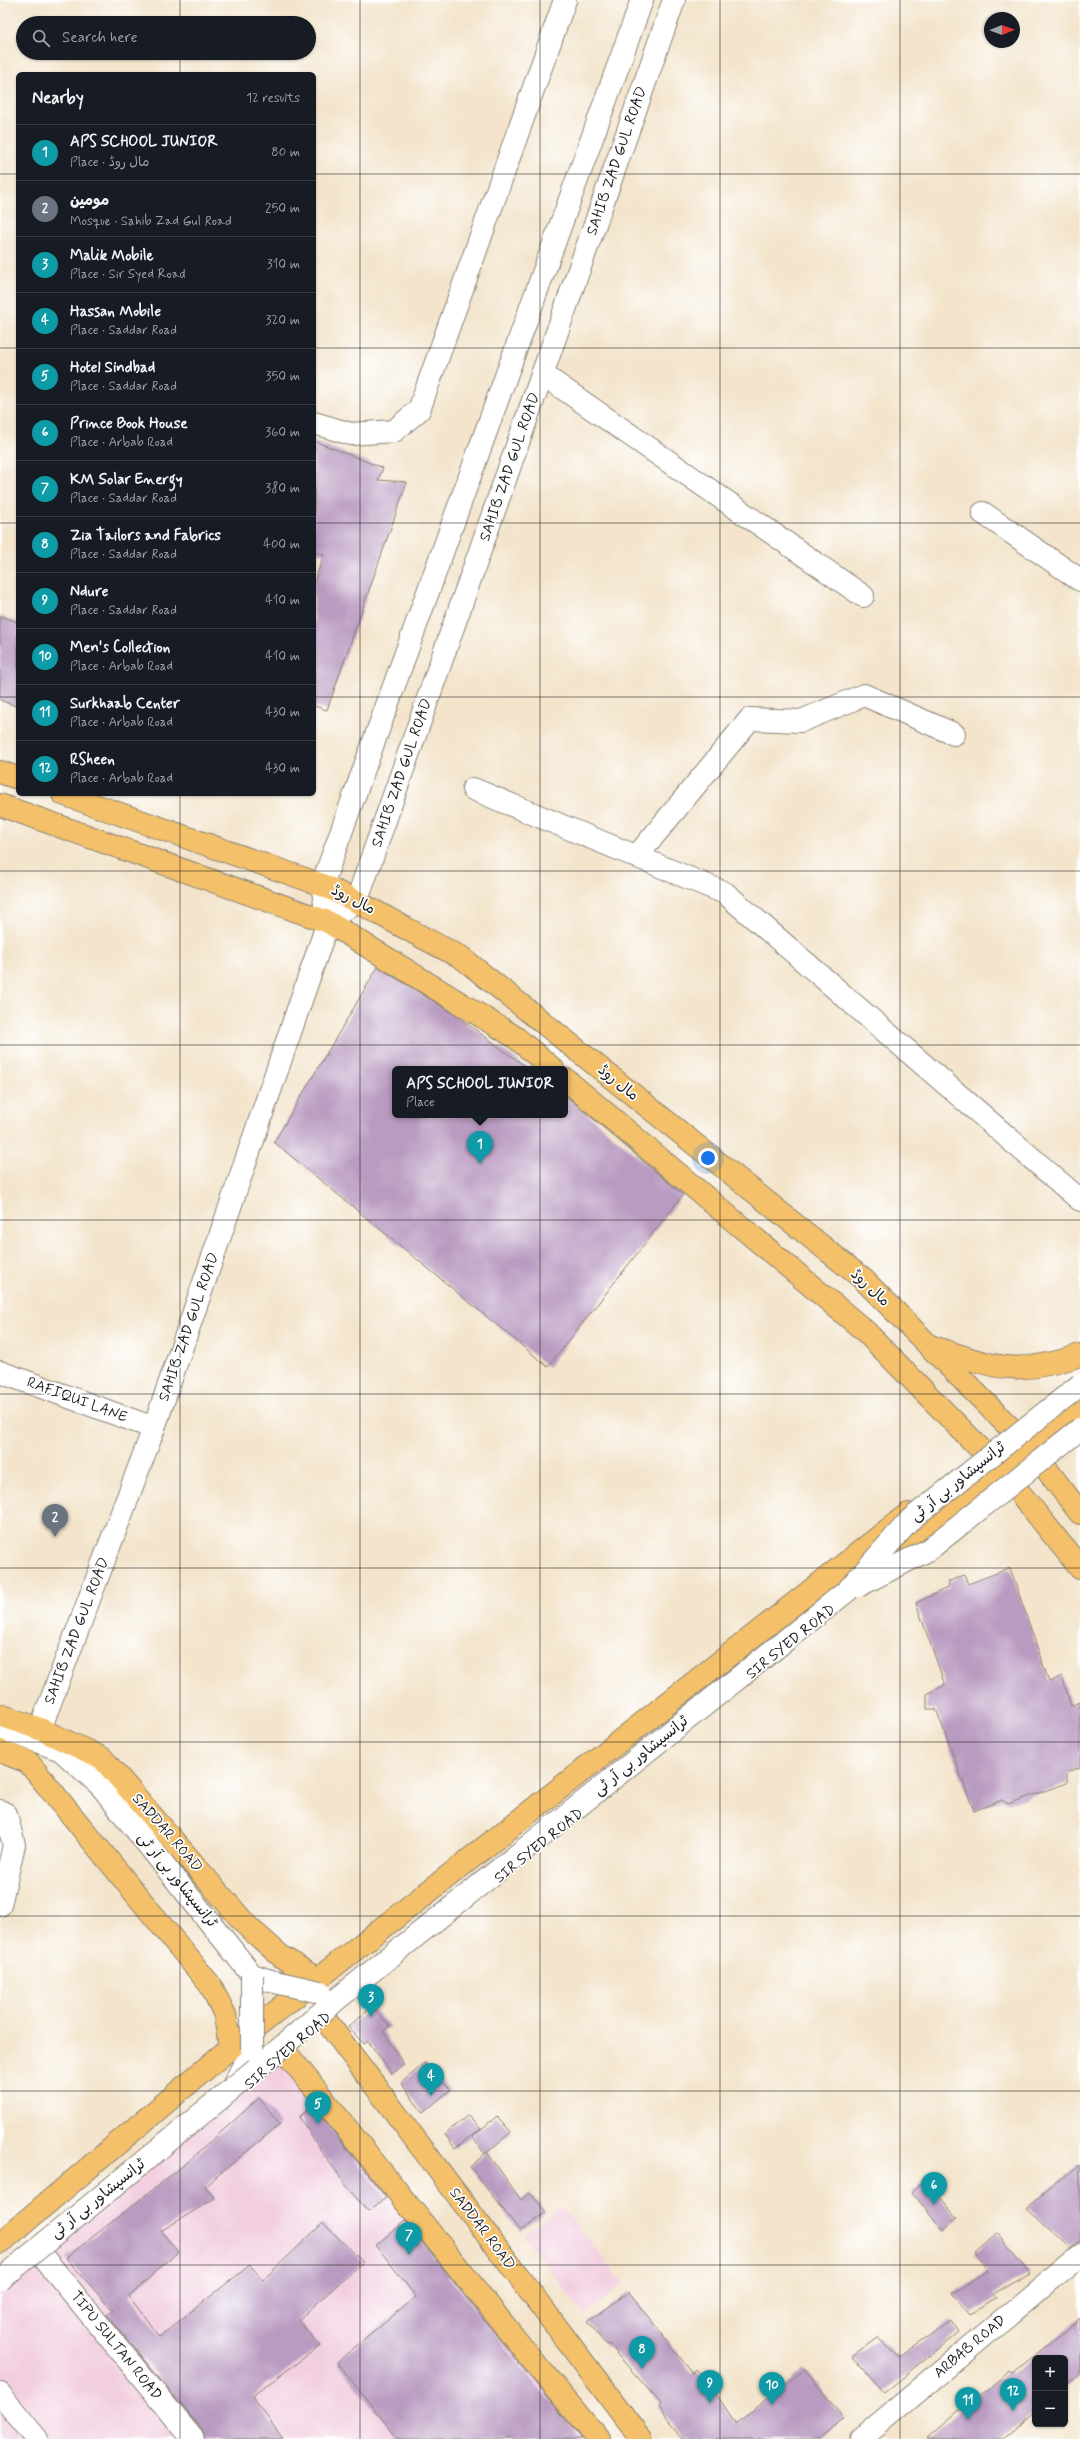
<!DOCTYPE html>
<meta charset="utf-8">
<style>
body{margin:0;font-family:Mynerve,"Playpen Sans Arabic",sans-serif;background:#242831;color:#f1f3f6}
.controls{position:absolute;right:12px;bottom:12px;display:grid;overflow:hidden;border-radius:6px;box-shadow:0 1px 3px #0004}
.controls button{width:36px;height:36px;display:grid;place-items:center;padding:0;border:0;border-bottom:1px solid #363941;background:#171b24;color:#f1f3f6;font:20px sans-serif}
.compass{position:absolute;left:984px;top:12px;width:36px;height:36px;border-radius:50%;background:#171b24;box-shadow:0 1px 3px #0004;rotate:89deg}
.you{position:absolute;left:708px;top:1158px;width:14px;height:14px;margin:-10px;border:3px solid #fff;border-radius:50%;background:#1a73e8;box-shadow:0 0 0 6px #1a73e833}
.badge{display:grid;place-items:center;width:26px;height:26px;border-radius:50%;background:#c8321e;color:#fff;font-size:13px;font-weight:700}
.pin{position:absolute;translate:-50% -33px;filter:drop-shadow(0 1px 2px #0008)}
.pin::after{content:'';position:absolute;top:21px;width:14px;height:12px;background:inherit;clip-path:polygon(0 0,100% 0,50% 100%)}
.popup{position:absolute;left:392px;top:1066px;width:176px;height:52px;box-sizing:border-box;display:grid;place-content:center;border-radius:6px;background:#171b24;filter:drop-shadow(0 1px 3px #0005);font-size:13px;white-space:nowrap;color:#9ea1a6}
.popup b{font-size:15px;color:#f1f3f6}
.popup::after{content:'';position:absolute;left:50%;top:100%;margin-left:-8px;border:8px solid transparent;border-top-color:#171b24}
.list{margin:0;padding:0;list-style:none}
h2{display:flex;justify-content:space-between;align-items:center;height:52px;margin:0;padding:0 16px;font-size:17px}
h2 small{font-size:13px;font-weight:400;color:#9ea1a6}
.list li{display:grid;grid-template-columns:26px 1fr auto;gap:12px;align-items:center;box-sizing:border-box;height:56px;padding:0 16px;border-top:1px solid #363941}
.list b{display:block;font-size:15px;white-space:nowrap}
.list p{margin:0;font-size:13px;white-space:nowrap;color:#9ea1a6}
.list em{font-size:13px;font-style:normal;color:#9ea1a6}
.icon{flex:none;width:22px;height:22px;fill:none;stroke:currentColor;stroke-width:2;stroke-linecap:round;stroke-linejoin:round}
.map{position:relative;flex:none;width:1080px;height:2439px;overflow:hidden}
.search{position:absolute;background:#171b24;box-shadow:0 1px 3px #0004;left:16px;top:16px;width:300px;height:44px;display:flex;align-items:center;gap:10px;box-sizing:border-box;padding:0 14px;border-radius:22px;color:#9ea1a6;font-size:15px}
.panel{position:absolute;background:#171b24;box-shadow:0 1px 3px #0004;left:16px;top:72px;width:300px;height:724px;border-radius:6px}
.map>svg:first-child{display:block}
.built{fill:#f2cfe0}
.building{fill:#b99bc1}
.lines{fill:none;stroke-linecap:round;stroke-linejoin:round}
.minor-casing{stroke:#888074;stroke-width:24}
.major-casing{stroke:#888074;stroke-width:24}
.minor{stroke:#fff;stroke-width:22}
.major{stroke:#f4c16a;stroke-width:22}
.minor-bridge-casing{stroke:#888074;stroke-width:24;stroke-linecap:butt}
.minor-bridge{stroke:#fff;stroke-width:22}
.grid{fill:none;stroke:#1c1c1c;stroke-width:1;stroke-opacity:0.55}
.labels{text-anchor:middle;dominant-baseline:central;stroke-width:3.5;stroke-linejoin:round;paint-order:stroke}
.street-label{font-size:15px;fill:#1c1c1c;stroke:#fff}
</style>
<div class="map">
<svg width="1080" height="2439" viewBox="0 0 1080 2439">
<rect width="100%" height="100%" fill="#fff"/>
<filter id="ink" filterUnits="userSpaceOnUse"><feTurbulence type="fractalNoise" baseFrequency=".025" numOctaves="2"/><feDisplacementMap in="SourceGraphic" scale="8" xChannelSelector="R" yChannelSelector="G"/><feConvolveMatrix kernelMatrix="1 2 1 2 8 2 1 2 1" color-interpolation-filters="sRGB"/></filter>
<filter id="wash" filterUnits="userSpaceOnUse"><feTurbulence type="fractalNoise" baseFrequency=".012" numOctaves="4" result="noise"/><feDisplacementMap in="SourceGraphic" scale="16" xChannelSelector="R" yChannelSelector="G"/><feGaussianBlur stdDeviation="0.9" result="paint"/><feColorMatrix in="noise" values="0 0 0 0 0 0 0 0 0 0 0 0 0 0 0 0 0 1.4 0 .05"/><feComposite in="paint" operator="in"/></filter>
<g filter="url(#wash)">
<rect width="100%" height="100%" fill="#f3e4cb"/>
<!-- built -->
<g class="built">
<path d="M288 2055 603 2439H0V2292Z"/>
<path d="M561 2207 624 2284 585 2315 523 2236Z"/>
</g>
<g id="blocks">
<!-- building -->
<g class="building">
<path d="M314 441 383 468 378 480 407 482 327 710 314 706V583L324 554 314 552Z"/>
<path d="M0 616 18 622V707L0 700Z"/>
<path d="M378 967 451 1012 529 1069H395V1115H565V1095L683 1195 548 1367 274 1142Z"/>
<path d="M1010 1568 1049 1682 1062 1676 1071 1706 1080 1702V1767L1067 1773V1783L1008 1804 1002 1800 974 1811 936 1709H927V1694L945 1685 916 1603 949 1587 948 1582 964 1575 968 1584Z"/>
<path d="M372 2007 390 2026 383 2031 404 2065 392 2074 368 2041 364 2044 348 2027Z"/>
<path d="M425 2063 450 2090 423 2113 401 2083Z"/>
<path d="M259 2098 280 2124 205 2186 215 2198 161 2231 178 2252 129 2296 159 2337 250 2265 263 2280 323 2223 363 2262 298 2320 320 2346 252 2396 283 2439H205L203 2431 107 2315 113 2311 66 2258 189 2161Z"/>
<path d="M313 2106 386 2198 368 2211 344 2184 345 2183 324 2155 299 2117Z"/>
<path d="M468 2115 481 2129 455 2148 445 2134Z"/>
<path d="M497 2116 511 2132 485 2154 472 2137Z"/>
<path d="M487 2152 521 2200 530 2193 546 2212 520 2231 470 2167Z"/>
<path d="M1080 2164V2241L1070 2247 1027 2208Z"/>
<path d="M925 2180 958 2218 943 2231 912 2192Z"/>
<path d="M405 2221 515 2359 582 2439H398L337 2362 416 2297 376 2245Z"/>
<path d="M997 2233 1030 2273 993 2294 996 2298 971 2314 953 2293 988 2271 974 2253Z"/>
<path d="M629 2292 693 2374 696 2370 713 2389 736 2424 805 2369 844 2419 821 2439H682L659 2407 661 2404 609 2345 607 2346 588 2322Z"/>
<path d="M1080 2318V2375L1065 2387V2358H1035V2412L1002 2439H927L970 2402 1009 2371 1012 2374Z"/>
<path d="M950 2321 958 2333 884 2393 852 2357 878 2338 899 2357Z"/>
</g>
</g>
</g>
<g filter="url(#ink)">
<use href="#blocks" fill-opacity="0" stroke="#888074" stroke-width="1"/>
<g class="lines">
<defs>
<g id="minor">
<path d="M542 374 863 596"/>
<path d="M314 423 351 434 394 431 419 410 565 0"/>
<path d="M983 513 1080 580"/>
<path d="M473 789 725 893 1080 1200"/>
<path d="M637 856 750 719 801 721 864 695 954 734"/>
<path d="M328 922 357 900 674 0"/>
<path d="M0 1372 154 1428"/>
<path d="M0 1728 61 1750 101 1786 252 1975 271 1981"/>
<path d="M40 1729 154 1428 328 922 322 885 642 0"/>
<path d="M0 1811 6 1814 14 1845 0 1905"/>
<path d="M232 2088 252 2049"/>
<path d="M39 2252 193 2439"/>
<path d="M0 2394 37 2439"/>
<path d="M861 2439 1080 2255"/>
</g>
<g id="major">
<path d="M0 772 18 778"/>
<path d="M63 794 322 885C370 906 414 935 461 957L863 1279 1031 1449 1080 1513"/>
<path d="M0 805 328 922 515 1037 553 1069"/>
<path d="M565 1079 865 1331 1003 1472 1080 1568"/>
<path d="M933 1347C994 1367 1016 1377 1080 1355"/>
<path d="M887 1565 1080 1408"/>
<path d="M0 1715 40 1729 102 1758 248 1927 282 1957 317 1979"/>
<path d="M0 1751 28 1762 211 1986 225 2015 230 2048"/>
<path d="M324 2018 641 2439"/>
<path d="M288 2055 525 2351 598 2439"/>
<path d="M0 2243 230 2048 908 1514"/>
</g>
</defs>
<!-- minor casing -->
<use href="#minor" class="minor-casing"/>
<!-- major casing -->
<use href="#major" class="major-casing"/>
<!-- minor -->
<use href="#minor" class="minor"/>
<!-- major -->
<use href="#major" class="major"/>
<defs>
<g id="minor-bridge">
<path d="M858 1586 928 1550 1080 1429"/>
<path d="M275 1982 320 1992"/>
<path d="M252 2049V1975"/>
<path d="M0 2280 263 2063 336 2000 847 1591 911 1519 1080 1385"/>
</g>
</defs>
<!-- minor-bridge casing -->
<use href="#minor-bridge" class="minor-bridge-casing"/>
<!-- minor-bridge -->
<use href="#minor-bridge" class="minor-bridge"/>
</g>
</g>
<!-- grid -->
<path class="grid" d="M180 0V23M360 0V2439M540 0V2439M720 0V2439M900 0V2439M180 53V74M0 174H18M314 174H1080M0 348H18M314 348H1080M0 523H18M314 523H1080M0 697H18M314 697H1080M180 794V2439M0 871H1080M0 1045H1080M0 1220H1080M0 1394H1080M0 1568H1080M0 1742H1080M0 1916H1080M0 2091H1080M0 2265H1080"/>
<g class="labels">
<!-- street labels -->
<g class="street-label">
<text transform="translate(617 161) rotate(-71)">SAHIB ZAD GUL ROAD</text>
<text transform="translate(510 467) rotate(-71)">SAHIB ZAD GUL ROAD</text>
<text transform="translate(402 773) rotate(-71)">SAHIB ZAD GUL ROAD</text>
<text transform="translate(353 900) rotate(27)">مال روڈ</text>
<text transform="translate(618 1083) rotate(39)">مال روڈ</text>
<text transform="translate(870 1288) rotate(43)">مال روڈ</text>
<text transform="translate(189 1327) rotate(-71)">SAHIB ZAD GUL ROAD</text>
<text transform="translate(77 1400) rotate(20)">RAFIQUI LANE</text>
<text transform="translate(958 1482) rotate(-39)">ٹرانسپشاور بی آر ٹی</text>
<text transform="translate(77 1631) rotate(-69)">SAHIB ZAD GUL ROAD</text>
<text transform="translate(791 1642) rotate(-39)">SIR SYED ROAD</text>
<text transform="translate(641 1756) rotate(-39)">ٹرانسپشاور بی آر ٹی</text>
<text transform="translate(167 1833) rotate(49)">SADDAR ROAD</text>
<text transform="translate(539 1846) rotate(-39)">SIR SYED ROAD</text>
<text transform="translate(177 1880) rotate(51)">ٹرانسپشاور بی آر ٹی</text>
<text transform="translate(288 2051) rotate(-41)">SIR SYED ROAD</text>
<text transform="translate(98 2199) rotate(-39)">ٹرانسپشاور بی آر ٹی</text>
<text transform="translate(482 2229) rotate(53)">SADDAR ROAD</text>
<text transform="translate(116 2346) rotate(51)">TIPU SULTAN ROAD</text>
<text transform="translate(970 2347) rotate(-40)">ARBAB ROAD</text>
</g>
</g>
</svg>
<div class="controls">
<button>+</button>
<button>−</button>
</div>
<svg class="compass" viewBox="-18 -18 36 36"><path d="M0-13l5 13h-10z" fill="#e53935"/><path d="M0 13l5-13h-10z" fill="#9ea1a6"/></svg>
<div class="you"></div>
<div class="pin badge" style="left:480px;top:1164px;background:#0f9aa8">1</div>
<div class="popup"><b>APS SCHOOL JUNIOR</b>Place</div>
<div class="pin badge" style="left:55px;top:1537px;background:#6b7280">2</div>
<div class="pin badge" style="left:371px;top:2017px;background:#0f9aa8">3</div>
<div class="pin badge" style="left:431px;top:2096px;background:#0f9aa8">4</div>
<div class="pin badge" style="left:318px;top:2124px;background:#0f9aa8">5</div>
<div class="pin badge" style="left:934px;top:2205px;background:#0f9aa8">6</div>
<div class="pin badge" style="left:409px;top:2255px;background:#0f9aa8">7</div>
<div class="pin badge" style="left:642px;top:2369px;background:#0f9aa8">8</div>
<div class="pin badge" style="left:710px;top:2403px;background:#0f9aa8">9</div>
<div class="pin badge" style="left:772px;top:2405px;background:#0f9aa8">10</div>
<div class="pin badge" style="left:968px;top:2420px;background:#0f9aa8">11</div>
<div class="pin badge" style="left:1013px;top:2411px;background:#0f9aa8">12</div>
<div class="search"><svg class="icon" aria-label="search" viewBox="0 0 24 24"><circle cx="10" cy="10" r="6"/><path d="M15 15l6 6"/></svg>Search here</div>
<section class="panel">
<h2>Nearby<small>12 results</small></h2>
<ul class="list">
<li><span class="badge" style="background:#0f9aa8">1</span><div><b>APS SCHOOL JUNIOR</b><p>Place · مال روڈ</p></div><em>80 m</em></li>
<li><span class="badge" style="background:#6b7280">2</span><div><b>مومین</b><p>Mosque · Sahib Zad Gul Road</p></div><em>250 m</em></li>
<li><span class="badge" style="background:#0f9aa8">3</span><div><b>Malik Mobile</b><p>Place · Sir Syed Road</p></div><em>310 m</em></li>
<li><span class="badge" style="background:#0f9aa8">4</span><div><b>Hassan Mobile</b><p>Place · Saddar Road</p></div><em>320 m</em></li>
<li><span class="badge" style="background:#0f9aa8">5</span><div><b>Hotel Sindbad</b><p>Place · Saddar Road</p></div><em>350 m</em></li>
<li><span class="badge" style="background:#0f9aa8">6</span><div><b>Prince Book House</b><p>Place · Arbab Road</p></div><em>360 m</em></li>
<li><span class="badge" style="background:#0f9aa8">7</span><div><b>KM Solar Energy</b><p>Place · Saddar Road</p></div><em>380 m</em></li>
<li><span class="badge" style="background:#0f9aa8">8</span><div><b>Zia Tailors and Fabrics</b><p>Place · Saddar Road</p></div><em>400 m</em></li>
<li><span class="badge" style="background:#0f9aa8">9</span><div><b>Ndure</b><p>Place · Saddar Road</p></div><em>410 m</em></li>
<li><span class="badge" style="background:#0f9aa8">10</span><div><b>Men's Collection</b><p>Place · Arbab Road</p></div><em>410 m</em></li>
<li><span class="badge" style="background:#0f9aa8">11</span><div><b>Surkhaab Center</b><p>Place · Arbab Road</p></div><em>430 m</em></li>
<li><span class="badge" style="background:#0f9aa8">12</span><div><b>RSheen</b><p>Place · Arbab Road</p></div><em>430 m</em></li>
</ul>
</section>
</div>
